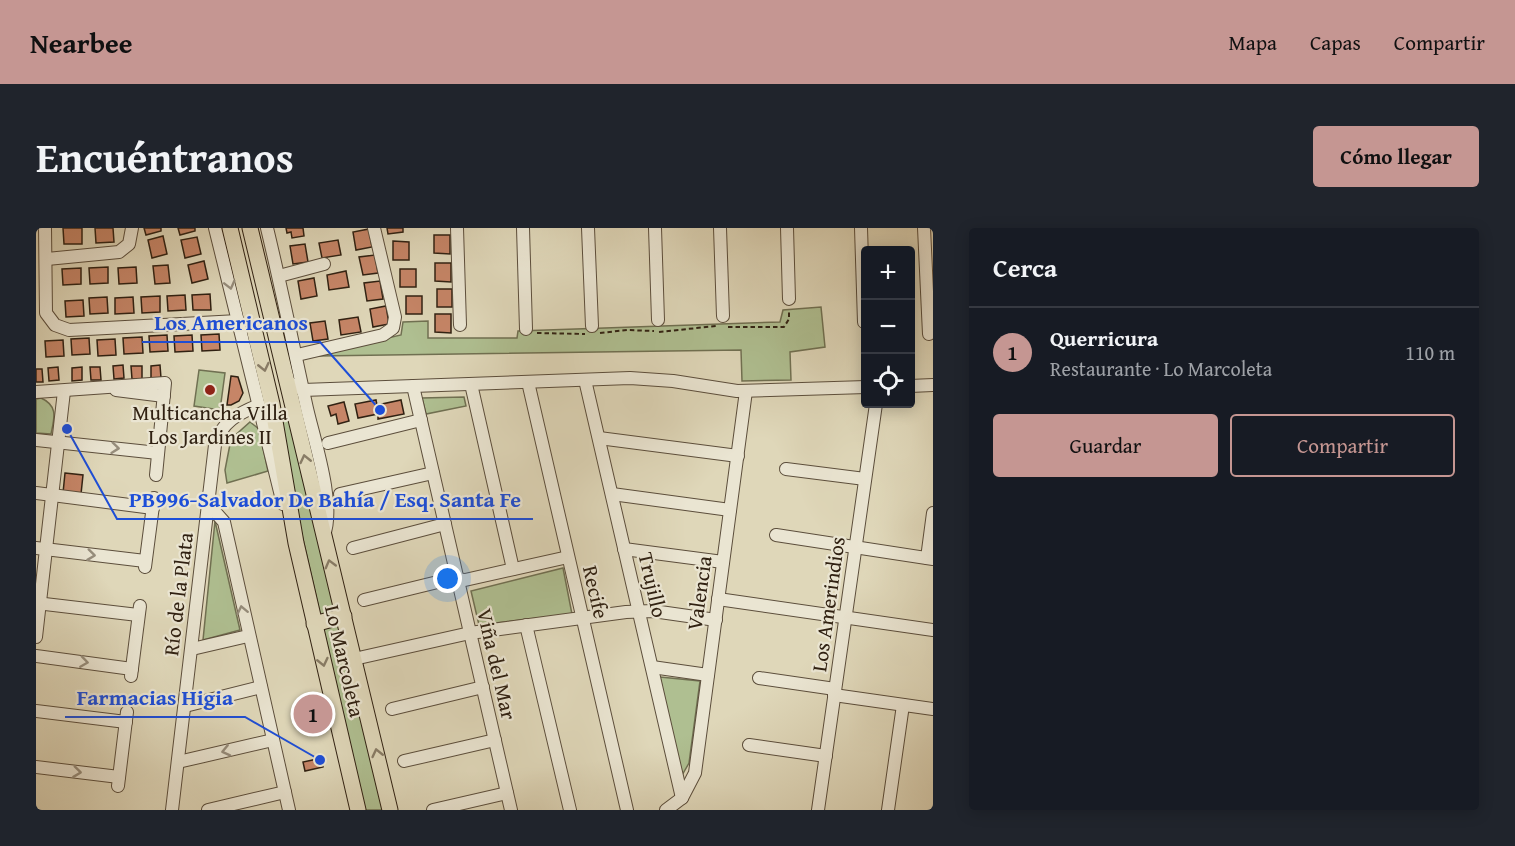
<!DOCTYPE html>
<html lang="es">
<meta charset="utf-8">
<style>
body{margin:0;font-family:"Gentium Book Plus",serif;background:#20242c;color:#f1f3f6}
.controls{position:absolute;right:18px;top:18px;display:grid;overflow:hidden;border-radius:6px;box-shadow:0 3px 15px #0003}
.controls button{width:54px;height:54px;display:grid;place-items:center;padding:0;border:0;border-bottom:2px solid #363941;background:#171b24;color:#f1f3f6;font:30px sans-serif}
.you{position:absolute;left:412px;top:351px;width:21px;height:21px;margin:-15px;border:4px solid #fff;border-radius:50%;background:#1a73e8;box-shadow:0 0 0 9px #1a73e833}
.badge{display:grid;place-items:center;width:39px;height:39px;border-radius:50%;background:#c59692;color:#111;font-size:20px;font-weight:700}
.pin{position:absolute;translate:-50% -50%;border:3px solid #fff;box-shadow:0 2px 6px #0006}
.list{margin:0;padding:0;list-style:none}
h2{display:flex;justify-content:space-between;align-items:center;height:78px;margin:0;padding:0 24px;font-size:26px}
h2 small{font-size:20px;font-weight:400;color:#9ea1a6}
.list li{display:grid;grid-template-columns:39px 1fr auto;gap:18px;align-items:center;box-sizing:border-box;height:90px;padding:0 24px;border-top:2px solid #363941}
.list b{display:block;font-size:22px;white-space:nowrap}
.list p{margin:0;font-size:20px;white-space:nowrap;color:#9ea1a6}
.list em{font-size:20px;font-style:normal;color:#9ea1a6}
.actions{display:flex;gap:12px;padding:18px 24px}
.actions a{flex:1;padding:14px 0;border:2px solid #c59692;border-radius:6px;text-align:center;font-size:21px;color:#c59692}
.actions .main{background:#c59692;color:#111}
.icon{flex:none;width:33px;height:33px;fill:none;stroke:currentColor;stroke-width:2;stroke-linecap:round;stroke-linejoin:round}
.map{position:relative;flex:none;width:897px;height:582px;overflow:hidden;border-radius:6px}
header{display:flex;align-items:center;gap:36px;box-sizing:border-box;height:84px;padding:0 30px;background:#c59692;color:#111}
header strong{font-size:28px}
nav{display:flex;gap:33px;margin-inline-start:auto;font-size:21px}
.intro{display:flex;align-items:center;justify-content:space-between;box-sizing:border-box;height:144px;padding:0 36px}
h1{margin:0;font-size:42px}
.button{padding:15px 27px;border-radius:6px;background:#c59692;color:#111;font-size:21px;font-weight:700}
main{display:flex;gap:36px;padding:0 36px}
aside{flex:1;background:#171b24;border-radius:6px;box-shadow:0 3px 15px #0003}
.map>svg:first-child{display:block}
.green{fill:#afbf91;stroke:#707052;stroke-width:1.5}
.building{fill:#c68567;stroke:#302112;stroke-width:1.5}
.lines{fill:none;stroke-linecap:round;stroke-linejoin:round}
.minor-casing{stroke:#5c4e3c;stroke-width:14}
.major-casing{stroke:#302112;stroke-width:17}
.path{stroke:#302112;stroke-width:2;stroke-dasharray:4.5 3;stroke-linecap:butt}
.minor{stroke:#eae5d2;stroke-width:12}
.major{stroke:#dfd7b9;stroke-width:15}
.oneway{stroke:#968d7c}
.oneway2{stroke:#887c66}
.poi-dot{fill:#8f2418;stroke:#eae5d2;stroke-width:2}
.labels{text-anchor:middle;dominant-baseline:central;stroke-width:4.5;stroke-linejoin:round;paint-order:stroke}
.poi-label{font-size:21px;fill:#302112;stroke:#eae5d2}
.street-label{font-size:21px;fill:#302112;stroke:#eae5d2}
.leader{fill:none;stroke:#1d4ed8;stroke-width:2}
.callout-dot{fill:#1d4ed8;stroke:#eae5d2;stroke-width:2}
.callout-label{font-size:22px;text-anchor:middle;font-weight:bold;fill:#1d4ed8;stroke:#eae5d2;stroke-width:4.5;stroke-linejoin:round;paint-order:stroke}
</style>
<header>
<strong>Nearbee</strong>
<nav><a>Mapa</a><a>Capas</a><a>Compartir</a></nav>
</header>
<div class="intro"><h1>Encuéntranos</h1><a class="button">Cómo llegar</a></div>
<main>
<div class="map">
<svg width="897" height="582" viewBox="0 0 897 582">
<rect width="100%" height="100%" fill="#dfd7b9"/>
<filter id="stains"><feTurbulence type="fractalNoise" baseFrequency=".00333" numOctaves="4"/><feColorMatrix values="0 0 0 0 .2 0 0 0 0 .09 0 0 0 0 .02 0 0 0 .5 -.17"/></filter>
<radialGradient id="worn" r=".72"><stop offset=".6" stop-color="#630" stop-opacity="0"/><stop offset="1" stop-color="#630" stop-opacity=".3"/></radialGradient>
<!-- green -->
<g class="green">
<path d="M785 79 789 119 754 124 755 152 706 153 705 122 282 128 283 126 365 107 367 94 392 93V110H481L482 103 744 94 747 82Z"/>
<path d="M163 142 189 145 184 182 158 178Z"/>
<path d="M428 169 430 178 390 186 386 170Z"/>
<path d="M5 170C23 178 18 191 15 206L0 205V171Z"/>
<path d="M254 182 349 582H329L239 189Z"/>
<path d="M214 194 223 201 232 243 191 255 189 242 195 211Z"/>
<path d="M179 293 204 402 167 412Z"/>
<path d="M527 340 536 386 443 397 435 363Z"/>
<path d="M624 449 664 453 653 535 645 549Z"/>
</g>
<!-- building -->
<g class="building">
<path d="M27 0H46V16H28Z"/>
<path d="M59 0H77L78 14 60 15Z"/>
<path d="M108 0H125V3L110 7Z"/>
<path d="M142 0H159V3L144 7Z"/>
<path d="M250 0H267L268 8 256 10 255 4 251 5Z"/>
<path d="M351 0H367V4L352 6Z"/>
<path d="M333 1 336 19 320 22 317 4Z"/>
<path d="M398 7H414V26L398 25Z"/>
<path d="M127 8 131 26 116 30 112 12Z"/>
<path d="M161 9 165 26 149 30 145 12Z"/>
<path d="M302 12 305 27 286 30 283 15Z"/>
<path d="M357 13 373 14V32H357Z"/>
<path d="M269 16 272 34 257 36 254 18Z"/>
<path d="M339 27 342 45 327 47 323 29Z"/>
<path d="M168 33 172 51 156 55 152 37Z"/>
<path d="M399 35H415V54L399 53Z"/>
<path d="M132 37 134 55 119 56 117 38Z"/>
<path d="M72 39V55L54 56 53 40Z"/>
<path d="M100 39 101 55 83 56 82 40Z"/>
<path d="M45 40V56L27 57 26 41Z"/>
<rect x="364" y="41" width="16" height="18"/>
<path d="M310 43 313 59 293 62 291 47Z"/>
<path d="M278 50 281 68 265 71 262 53Z"/>
<path d="M344 53 347 71 331 73 328 55Z"/>
<rect x="401" y="61" width="15" height="18"/>
<path d="M174 66 175 82H157L156 67Z"/>
<path d="M149 67 150 82 132 83 131 68Z"/>
<path d="M124 68V84L106 85 105 69Z"/>
<rect x="370" y="68" width="16" height="18"/>
<path d="M71 69 72 85 54 86 53 70Z"/>
<path d="M97 69 98 85 79 86V70Z"/>
<path d="M47 72 48 88 30 89 29 73Z"/>
<path d="M350 78 353 96 337 99 334 81Z"/>
<path d="M399 86H415V105L399 104Z"/>
<path d="M322 89 325 104 305 107 303 92Z"/>
<path d="M289 93 292 111 277 113 274 95Z"/>
<path d="M183 106 184 122 166 123 165 107Z"/>
<path d="M131 107 132 123 114 124 113 108Z"/>
<path d="M156 107 157 123 139 124 138 108Z"/>
<path d="M106 109 107 125 88 126 87 110Z"/>
<path d="M53 110 54 126 36 127 35 111Z"/>
<path d="M79 111 80 127 62 128 61 112Z"/>
<path d="M27 112 28 128 10 129 9 113Z"/>
<path d="M87 137 88 150 78 151 77 138Z"/>
<path d="M124 137 125 150 115 151V138Z"/>
<path d="M95 138H106V151H96Z"/>
<path d="M22 139 23 152 13 153 12 140Z"/>
<path d="M46 139V152L36 153V140Z"/>
<path d="M54 139H64L65 152H55Z"/>
<path d="M0 141H6L7 154H0Z"/>
<path d="M195 148 202 149 207 165 203 173 195 177H191Z"/>
<path d="M340 172 341 177 365 172 368 186 342 191V186L322 190 319 176Z"/>
<path d="M308 174 313 193 302 196 300 186 295 188 292 178Z"/>
<path d="M29 245 47 247 45 266 27 265Z"/>
<path d="M286 530 287 539 269 543 267 534Z"/>
</g>
<g class="lines">
<defs>
<g id="minor">
<path d="M9 0 10 85 19 97 33 102 202 93"/>
<path d="M179 0 247 276"/>
<path d="M231 0C245 58 257 117 270 176 277 209 300 275 288 307"/>
<path d="M421 0 424 97"/>
<path d="M487 0 490 101"/>
<path d="M552 0 556 98"/>
<path d="M619 0 622 92"/>
<path d="M684 0 687 88"/>
<path d="M751 0 753 71"/>
<path d="M825 0 828 94"/>
<path d="M888 0 893 106"/>
<path d="M11 31 83 24 93 16 96 0"/>
<path d="M243 48 288 36"/>
<path d="M261 127 347 107 357 100 359 89 338 0"/>
<path d="M549 152 646 570"/>
<path d="M250 153 267 162 594 150 637 153 701 163 830 159"/>
<path d="M492 154 591 582"/>
<path d="M435 156 477 341"/>
<path d="M377 158 475 582"/>
<path d="M874 158 897 157"/>
<path d="M80 162 128 168"/>
<path d="M0 164 129 155 120 247"/>
<path d="M563 210 702 228"/>
<path d="M0 212 122 225"/>
<path d="M292 215 385 192"/>
<path d="M750 241 829 251"/>
<path d="M0 265 117 280"/>
<path d="M304 266 397 245"/>
<path d="M576 266 694 282"/>
<path d="M173 277 188 294 253 582"/>
<path d="M740 307 897 331"/>
<path d="M0 320 109 333"/>
<path d="M317 320 409 296"/>
<path d="M588 321 687 334"/>
<path d="M891 330 897 285"/>
<path d="M109 339 118 270"/>
<path d="M682 371 897 402"/>
<path d="M328 372 414 351 429 352 532 329"/>
<path d="M0 375 102 387"/>
<path d="M490 397 534 582"/>
<path d="M0 409 28 163"/>
<path d="M156 421 212 408"/>
<path d="M0 428 96 441"/>
<path d="M318 431 434 405 590 384 617 383 680 392"/>
<path d="M616 439 672 447"/>
<path d="M95 448 104 378"/>
<path d="M723 450 799 461"/>
<path d="M798 467 897 481"/>
<path d="M149 478 225 459"/>
<path d="M356 481 447 459"/>
<path d="M0 483 90 494"/>
<path d="M713 517 790 528"/>
<path d="M368 533 459 512"/>
<path d="M142 534 237 512"/>
<path d="M0 539 83 549"/>
<path d="M82 558 91 484"/>
<path d="M136 582 179 217C185 194 203 185 223 177"/>
<path d="M172 582 249 564"/>
<path d="M397 582 471 565"/>
<path d="M630 582 646 570 659 545 710 163"/>
<path d="M782 582 840 176"/>
<path d="M852 582 867 477"/>
</g>
<g id="major">
<path d="M194 0 236 176 260 315 322 582"/>
<path d="M214 0 354 582"/>
<path d="M278 396 308 388"/>
</g>
</defs>
<!-- minor casing -->
<use href="#minor" class="minor-casing"/>
<!-- major casing -->
<use href="#major" class="major-casing"/>
<!-- path -->
<g class="path">
<path d="M692 99H748L753 91V82"/>
<path d="M623 104 680 98"/>
<path d="M501 105 549 106"/>
<path d="M564 105 591 102 618 103"/>
</g>
<!-- minor -->
<use href="#minor" class="minor"/>
<!-- major -->
<use href="#major" class="major"/>
</g>
<!-- one-way arrows -->
<defs><path id="oneway-chevron" d="M-2-3.5L2.5 0L-2 3.5" fill="none" stroke-width="1.6" stroke-linecap="round" stroke-linejoin="round" transform="scale(1.5)"/></defs>
<g class="oneway">
<use href="#oneway-chevron" transform="translate(194 57) rotate(76)"/>
<use href="#oneway-chevron" transform="translate(79 220) rotate(6)"/>
<use href="#oneway-chevron" transform="translate(55 327) rotate(7)"/>
<use href="#oneway-chevron" transform="translate(206 382) rotate(-102)"/>
<use href="#oneway-chevron" transform="translate(48 434) rotate(8)"/>
<use href="#oneway-chevron" transform="translate(190 523) rotate(167)"/>
<use href="#oneway-chevron" transform="translate(41 544) rotate(7)"/>
</g>
<g class="oneway2">
<use href="#oneway-chevron" transform="translate(228 139) rotate(77)"/>
<use href="#oneway-chevron" transform="translate(269 231) rotate(-103)"/>
<use href="#oneway-chevron" transform="translate(294 336) rotate(-105)"/>
<use href="#oneway-chevron" transform="translate(287 434) rotate(77)"/>
<use href="#oneway-chevron" transform="translate(341 525) rotate(-103)"/>
</g>
<!-- markers -->
<circle class="poi-dot" cx="174" cy="162" r="6"/>
<g class="labels">
<!-- poi labels -->
<g class="poi-label">
<text x="174" y="184">Multicancha Villa<tspan x="174" dy="24">Los Jardines II</tspan></text>
</g>
<!-- street labels -->
<g class="street-label">
<text transform="translate(617 357) rotate(77)">Trujillo</text>
<text transform="translate(560 364) rotate(77)">Recife</text>
<text transform="translate(663 365) rotate(-82)">Valencia</text>
<text transform="translate(142 366) rotate(-83)">Río de la Plata</text>
<text transform="translate(792 376) rotate(-82)">Los Amerindios</text>
<text transform="translate(309 433) rotate(77)">Lo Marcoleta</text>
<text transform="translate(461 436) rotate(77)">Viña del Mar</text>
</g>
</g>
<!-- callouts -->
<path class="leader" d="M344 182L284 114H106M31 201L81 291H497M284 532L209 489H29"/>
<g class="callout-dot">
<circle cx="344" cy="182" r="6"/>
<circle cx="31" cy="201" r="6"/>
<circle cx="284" cy="532" r="6"/>
</g>
<g class="callout-label">
<text x="195" y="102">Los Americanos</text>
<text x="289" y="279">PB996-Salvador De Bahía / Esq. Santa Fe</text>
<text x="119" y="477">Farmacias Higia</text>
</g>
<rect width="100%" height="100%" filter="url(#stains)"/>
<rect width="100%" height="100%" fill="url(#worn)"/>
</svg>
<div class="controls">
<button>+</button>
<button>−</button>
<button><svg class="icon" aria-label="locate" viewBox="0 0 24 24"><circle cx="12" cy="12" r="6"/><path d="M12 2v4M12 18v4M2 12h4M18 12h4"/></svg></button>
</div>
<div class="you"></div>
<div class="pin badge" style="left:277px;top:486px">1</div>
</div>
<aside>
<h2>Cerca<small></small></h2>
<ul class="list">
<li><span class="badge">1</span><div><b>Querricura</b><p>Restaurante · Lo Marcoleta</p></div><em>110 m</em></li>
</ul>
<div class="actions"><a class="main">Guardar</a><a>Compartir</a></div>
</aside>
</main>
